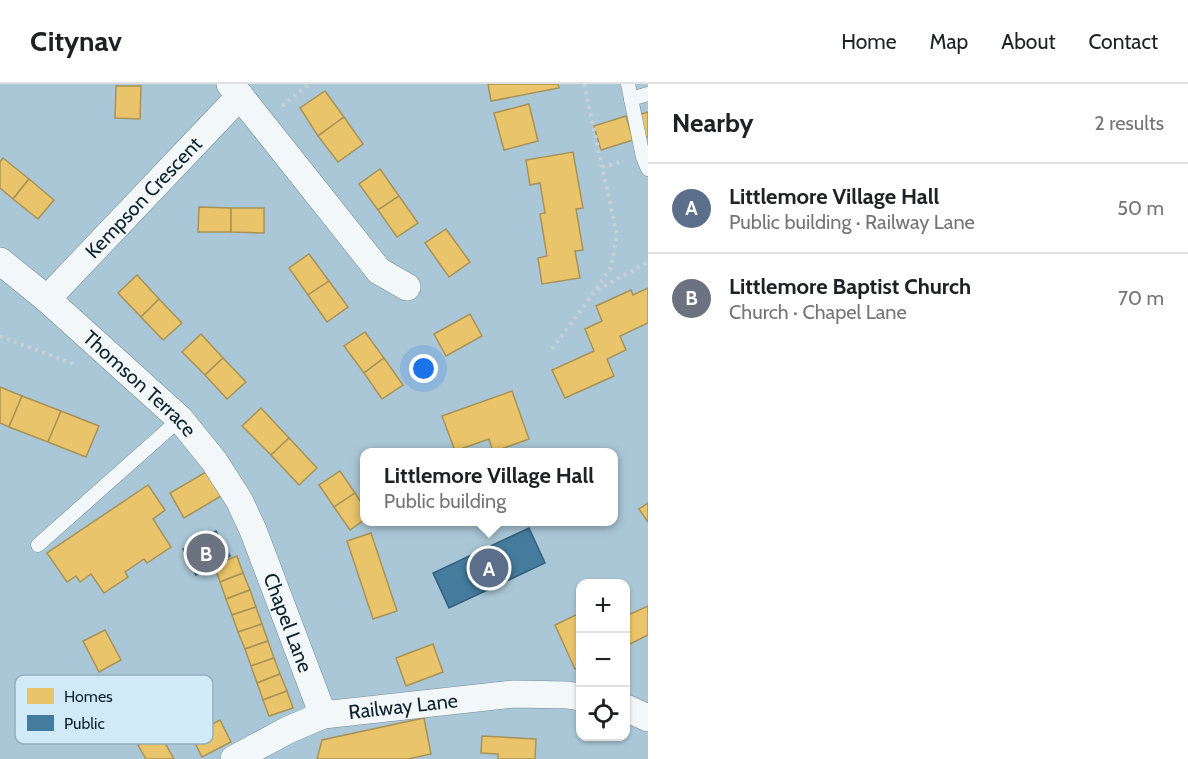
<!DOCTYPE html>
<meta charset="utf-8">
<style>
body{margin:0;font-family:Cabin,sans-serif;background:#f2f2f2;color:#202124}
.controls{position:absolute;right:18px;bottom:18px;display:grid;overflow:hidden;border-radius:12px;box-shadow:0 2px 4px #0004}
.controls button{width:54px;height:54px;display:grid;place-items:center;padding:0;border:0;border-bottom:2px solid #e0e0e0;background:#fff;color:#202124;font:30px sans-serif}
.you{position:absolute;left:424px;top:285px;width:21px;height:21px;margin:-15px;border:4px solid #fff;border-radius:50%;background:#1a73e8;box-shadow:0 0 0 9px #1a73e833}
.badge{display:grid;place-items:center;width:39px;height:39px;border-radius:50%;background:#435c68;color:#fff;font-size:20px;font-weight:700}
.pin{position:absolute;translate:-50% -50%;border:3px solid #fff;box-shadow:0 2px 6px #0006}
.popup{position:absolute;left:360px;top:364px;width:258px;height:78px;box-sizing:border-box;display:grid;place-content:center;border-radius:12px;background:#fff;filter:drop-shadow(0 2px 4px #0005);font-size:20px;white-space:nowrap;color:#757577}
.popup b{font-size:22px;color:#202124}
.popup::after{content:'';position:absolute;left:50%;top:100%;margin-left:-12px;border:12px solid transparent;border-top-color:#fff}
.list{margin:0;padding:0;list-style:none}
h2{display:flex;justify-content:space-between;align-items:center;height:78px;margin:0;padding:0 24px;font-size:26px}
h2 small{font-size:20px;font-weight:400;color:#757577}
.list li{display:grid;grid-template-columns:39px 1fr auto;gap:18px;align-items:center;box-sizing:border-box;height:90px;padding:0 24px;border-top:2px solid #e0e0e0}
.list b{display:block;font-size:22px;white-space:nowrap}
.list p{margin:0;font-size:20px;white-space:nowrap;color:#757577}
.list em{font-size:20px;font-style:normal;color:#757577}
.icon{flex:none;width:33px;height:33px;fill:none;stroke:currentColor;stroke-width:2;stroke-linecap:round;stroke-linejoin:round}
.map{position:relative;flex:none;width:648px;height:675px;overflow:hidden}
header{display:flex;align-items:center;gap:36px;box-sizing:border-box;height:84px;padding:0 30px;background:#fff;border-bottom:2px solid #e0e0e0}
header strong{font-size:28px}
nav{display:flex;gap:33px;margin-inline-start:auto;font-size:21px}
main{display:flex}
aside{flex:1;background:#fff}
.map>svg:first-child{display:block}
.homes{fill:#e9c46a;stroke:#a79357;stroke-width:1.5}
.public{fill:#457b9d;stroke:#34607b;stroke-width:1.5}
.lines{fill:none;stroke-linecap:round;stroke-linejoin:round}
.lane-casing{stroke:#758c97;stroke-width:15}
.street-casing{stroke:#758c97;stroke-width:28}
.path{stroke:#c6d0d5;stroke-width:4;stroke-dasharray:3 4.5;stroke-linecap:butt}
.lane{stroke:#f2f7f9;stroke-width:14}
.street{stroke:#f2f7f9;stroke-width:27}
.labels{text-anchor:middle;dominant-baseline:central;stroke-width:6;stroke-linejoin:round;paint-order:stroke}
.street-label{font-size:20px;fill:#0c222c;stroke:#d0eaf8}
.key{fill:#d0eaf8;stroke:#95aebb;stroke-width:1.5}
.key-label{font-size:16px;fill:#0c222c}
</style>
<header>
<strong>Citynav</strong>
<nav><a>Home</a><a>Map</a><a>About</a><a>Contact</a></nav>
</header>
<main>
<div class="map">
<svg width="648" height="675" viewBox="0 0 648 675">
<rect width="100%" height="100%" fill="#aac7d7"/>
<!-- homes -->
<g class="homes">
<path d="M488 0H558L559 4 491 17Z"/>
<path d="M116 2H141L140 35 115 34Z"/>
<path d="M325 7 344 33 318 52 300 24Z"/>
<path d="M529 20 538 57 504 66 494 29Z"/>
<path d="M648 28V53L644 54 638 31Z"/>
<path d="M626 32 633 56 601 66 594 42Z"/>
<path d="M344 33 363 60 338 78 318 52Z"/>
<path d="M573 68 583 124 576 125 583 166 575 167 580 194 542 200 538 174 547 172 540 130 545 129 540 99 530 101 526 76Z"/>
<path d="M3 74 29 95 13 115 0 104V78Z"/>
<path d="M380 85 399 112 378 126 359 100Z"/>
<path d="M29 95 54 116 38 135 13 115Z"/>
<path d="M399 112 418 139 397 153 378 126Z"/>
<path d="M199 123 231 124V148H198Z"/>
<path d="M231 124H264V149L231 148Z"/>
<path d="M446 145 470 178 449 193 425 159Z"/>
<path d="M309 170 329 197 308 211 289 184Z"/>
<path d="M137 191 159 215 141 233 118 209Z"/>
<path d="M329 197 348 223 327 238 308 211Z"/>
<path d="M648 204V239L620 252 626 266 607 275 614 292 565 314 552 286 594 267 585 245 602 237 596 222 631 206 633 211Z"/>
<path d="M159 215 182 239 163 256 141 233Z"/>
<path d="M470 230 482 252 446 272 434 250Z"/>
<path d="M365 248 384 274 364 289 344 262Z"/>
<path d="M201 250 223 274 205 291 182 268Z"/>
<path d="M223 274 246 298 227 315 205 291Z"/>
<path d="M384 274 403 301 382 315 364 289Z"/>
<path d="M0 303 22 312 9 343 0 339Z"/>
<path d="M512 307 529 355 493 368 489 355 455 367 442 332Z"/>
<path d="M22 312 61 327 48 358 9 343Z"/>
<path d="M261 324 289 354 271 371 242 342Z"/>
<path d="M61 327 99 342 86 373 48 358Z"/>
<path d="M289 354 317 384 299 401 271 371Z"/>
<path d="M340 387 355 409 334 423 319 401Z"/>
<path d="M206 388 221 412 184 434 170 409Z"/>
<path d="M148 401 165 426 153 435 171 463 147 479 144 475 125 488 128 493 104 509 91 490 80 498 76 492 67 498 47 469Z"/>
<path d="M355 409 364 423V436L350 446 334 423Z"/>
<path d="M648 419V438L639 425Z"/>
<path d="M371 449 397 527 373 535 347 457Z"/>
<path d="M237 472 243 489 220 498 214 481Z"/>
<path d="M243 489 250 506 226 515 220 498Z"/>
<path d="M250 506 256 523 232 531 226 515Z"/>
<path d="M648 522V551L626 562V532Z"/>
<path d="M256 523 262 540 238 548 232 531Z"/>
<path d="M580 529V582L575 585 555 541Z"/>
<path d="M262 540 268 557 245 565 238 548Z"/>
<path d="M105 546 121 576 99 588 83 557Z"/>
<path d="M268 557 274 574 251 582 245 565Z"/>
<path d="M433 560 443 588 406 602 396 574Z"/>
<path d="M274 574 280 590 257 599 251 582Z"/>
<path d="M280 590 287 607 263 616 257 599Z"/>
<path d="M135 606 150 636 128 647 112 618Z"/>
<path d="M287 607 293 624 269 632 263 616Z"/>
<path d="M424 634 431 670 408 675H317L322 656Z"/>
<path d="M220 636 231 658 202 673 191 651Z"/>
<path d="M160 650 174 675H146L138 661Z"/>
<path d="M482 652 536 655 535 675H498V670L481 669Z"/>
</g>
<!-- public -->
<g class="public">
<path d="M529 444 545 479 449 524 433 489Z"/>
<path d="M216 447 230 472 196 491 183 465Z"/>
</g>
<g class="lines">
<defs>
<g id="lane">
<path d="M628 0 643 73 648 85"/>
<path d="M631 15 648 10"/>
<path d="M38 461 180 335"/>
</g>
<g id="street">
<path d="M240 12 379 187 407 203"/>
<path id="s1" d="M0 177 47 215 180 335 214 377 239 416 253 446 323 631"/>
<path id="s2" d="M47 215 240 12 230 0"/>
<path d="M626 624 648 634"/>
<path id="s3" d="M234 675 288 646 323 631 514 610 567 611 580 613"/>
</g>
</defs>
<!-- lane casing -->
<use href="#lane" class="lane-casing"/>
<!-- street casing -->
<use href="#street" class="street-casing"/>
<!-- path -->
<g class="path">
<path d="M584 0 617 151 611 183 594 208"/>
<path d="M282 22 309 0"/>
<path d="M602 83 624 77"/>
<path d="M0 252 76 281"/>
<path d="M552 265 595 207 648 178"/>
</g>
<!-- lane -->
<use href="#lane" class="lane"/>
<!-- street -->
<use href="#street" class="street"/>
</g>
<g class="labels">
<!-- street labels -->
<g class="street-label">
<text stroke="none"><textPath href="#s2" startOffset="140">Kempson Crescent</textPath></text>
<text stroke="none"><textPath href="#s1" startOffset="186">Thomson Terrace</textPath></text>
<text stroke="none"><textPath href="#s1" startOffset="472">Chapel Lane</textPath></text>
<text stroke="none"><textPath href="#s3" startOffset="180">Railway Lane</textPath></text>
</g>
</g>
<!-- legend -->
<rect x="15" y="591" width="198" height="69" rx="9" class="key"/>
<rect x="27" y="604" width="27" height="16" fill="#e9c46a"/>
<rect x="27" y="631" width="27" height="16" fill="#457b9d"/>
<g class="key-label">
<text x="64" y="618">Homes</text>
<text x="64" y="645">Public</text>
</g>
</svg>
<div class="controls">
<button>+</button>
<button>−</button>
<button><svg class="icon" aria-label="locate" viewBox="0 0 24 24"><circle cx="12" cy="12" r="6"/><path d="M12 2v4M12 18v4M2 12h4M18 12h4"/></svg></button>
</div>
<div class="you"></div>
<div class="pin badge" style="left:489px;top:484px;background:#5c6f8a">A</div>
<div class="popup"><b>Littlemore Village Hall</b>Public building</div>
<div class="pin badge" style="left:206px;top:469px;background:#6b7280">B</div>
</div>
<aside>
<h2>Nearby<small>2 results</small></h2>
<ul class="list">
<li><span class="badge" style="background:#5c6f8a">A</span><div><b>Littlemore Village Hall</b><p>Public building · Railway Lane</p></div><em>50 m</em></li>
<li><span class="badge" style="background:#6b7280">B</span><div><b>Littlemore Baptist Church</b><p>Church · Chapel Lane</p></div><em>70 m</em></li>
</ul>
</aside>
</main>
